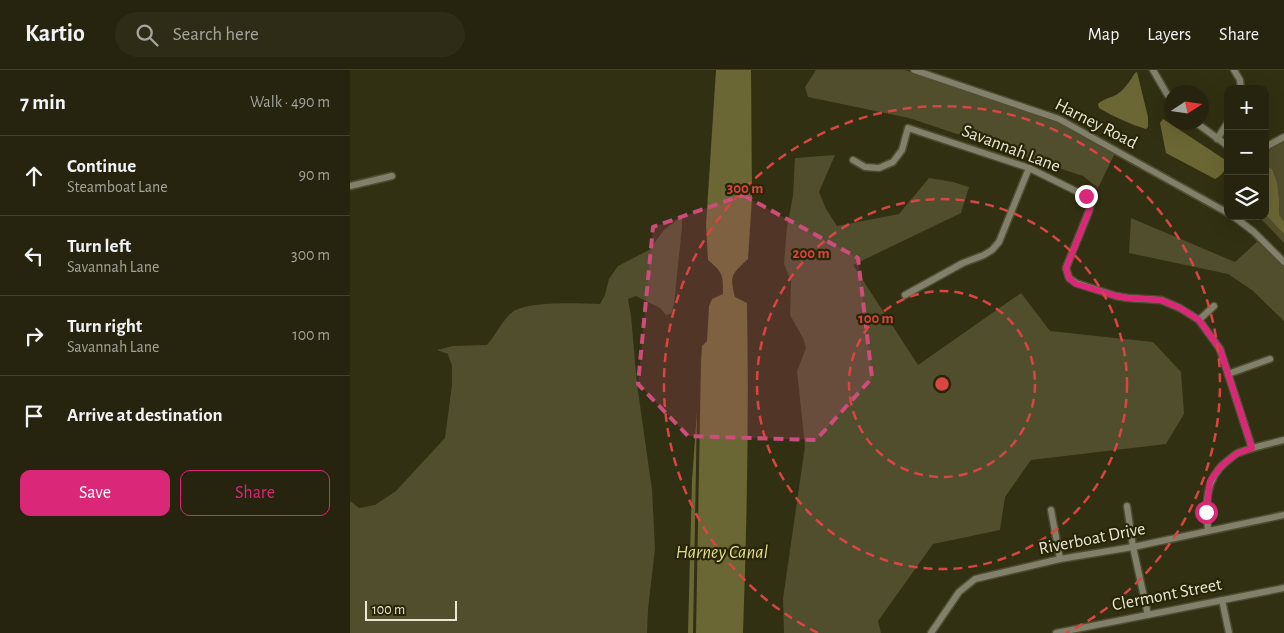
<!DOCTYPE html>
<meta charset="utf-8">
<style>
body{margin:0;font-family:"Alegreya Sans",sans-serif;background:#2e2c17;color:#f1f3f6}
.controls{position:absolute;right:15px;top:15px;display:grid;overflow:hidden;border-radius:10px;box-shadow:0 5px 20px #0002}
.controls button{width:45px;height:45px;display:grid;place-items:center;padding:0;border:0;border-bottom:1px solid #42412e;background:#26240e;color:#f1f3f6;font:25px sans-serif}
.compass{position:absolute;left:814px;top:15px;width:45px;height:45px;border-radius:50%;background:#26240e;box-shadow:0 5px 20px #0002;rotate:78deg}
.scale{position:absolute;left:15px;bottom:12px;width:92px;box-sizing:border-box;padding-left:5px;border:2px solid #e8e7d5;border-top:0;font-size:14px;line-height:18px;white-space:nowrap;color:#e8e7d5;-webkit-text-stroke:4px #282607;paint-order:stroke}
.stop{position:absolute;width:15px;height:15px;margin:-11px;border:4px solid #db2777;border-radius:50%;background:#fff}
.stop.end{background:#db2777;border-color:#fff;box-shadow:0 1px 5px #0008}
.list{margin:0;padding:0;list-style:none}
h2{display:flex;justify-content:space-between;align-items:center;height:65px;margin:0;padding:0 20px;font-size:21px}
h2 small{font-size:16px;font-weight:400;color:#a4a49e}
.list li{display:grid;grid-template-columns:32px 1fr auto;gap:15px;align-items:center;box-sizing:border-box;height:80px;padding:0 20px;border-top:1px solid #42412e}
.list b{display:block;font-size:19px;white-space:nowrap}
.list p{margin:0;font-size:16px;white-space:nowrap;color:#a4a49e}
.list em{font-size:16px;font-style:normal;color:#a4a49e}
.actions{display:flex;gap:10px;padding:15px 20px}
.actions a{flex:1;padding:11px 0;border:1px solid #db2777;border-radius:10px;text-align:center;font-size:18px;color:#db2777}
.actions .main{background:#db2777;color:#fff}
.icon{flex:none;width:28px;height:28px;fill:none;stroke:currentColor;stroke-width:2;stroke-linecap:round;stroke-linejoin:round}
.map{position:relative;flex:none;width:934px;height:563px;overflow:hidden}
header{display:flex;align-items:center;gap:30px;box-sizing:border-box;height:70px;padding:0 25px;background:#26240e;border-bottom:1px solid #42412e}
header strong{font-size:24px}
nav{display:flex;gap:28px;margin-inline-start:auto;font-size:18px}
.search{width:350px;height:45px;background:#2e2c17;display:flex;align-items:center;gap:12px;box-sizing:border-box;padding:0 18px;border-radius:28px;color:#a4a49e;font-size:19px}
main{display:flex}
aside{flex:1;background:#26240e}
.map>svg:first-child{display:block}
.green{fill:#514e2d}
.water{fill:#6b6734}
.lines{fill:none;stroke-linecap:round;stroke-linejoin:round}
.minor-casing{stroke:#4f4d31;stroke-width:9}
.minor{stroke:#81806a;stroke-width:6}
.route{stroke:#db2777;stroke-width:6}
.marked{fill:#cc4c7a;fill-opacity:0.2;stroke:#cc4c7a;stroke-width:4;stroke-dasharray:10 6;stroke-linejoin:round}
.ring{fill:none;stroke:#d94542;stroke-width:2.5;stroke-dasharray:9 6}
.labels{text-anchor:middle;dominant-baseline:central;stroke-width:4.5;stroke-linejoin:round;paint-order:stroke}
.street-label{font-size:18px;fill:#e8e7d5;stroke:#282607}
.water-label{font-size:19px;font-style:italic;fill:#e3de8d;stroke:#282607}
.centre{fill:#d94542;stroke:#282607;stroke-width:2.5}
.ring-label{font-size:15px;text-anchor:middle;font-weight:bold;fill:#d94542;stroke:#282607;stroke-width:4.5;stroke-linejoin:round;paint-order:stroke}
</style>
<header>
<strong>Kartio</strong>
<div class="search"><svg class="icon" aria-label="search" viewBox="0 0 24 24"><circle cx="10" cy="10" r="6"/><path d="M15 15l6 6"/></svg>Search here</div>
<nav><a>Map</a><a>Layers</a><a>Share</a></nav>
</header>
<main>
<aside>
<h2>7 min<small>Walk · 490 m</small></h2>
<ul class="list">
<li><svg class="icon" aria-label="ahead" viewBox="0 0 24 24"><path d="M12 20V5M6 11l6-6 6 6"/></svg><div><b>Continue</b><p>Steamboat Lane</p></div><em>90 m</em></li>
<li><svg class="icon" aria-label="left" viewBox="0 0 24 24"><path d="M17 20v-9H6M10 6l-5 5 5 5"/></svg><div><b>Turn left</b><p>Savannah Lane</p></div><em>300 m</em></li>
<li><svg class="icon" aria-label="right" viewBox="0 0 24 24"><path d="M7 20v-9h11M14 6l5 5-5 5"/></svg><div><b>Turn right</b><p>Savannah Lane</p></div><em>100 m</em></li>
<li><svg class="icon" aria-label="arrive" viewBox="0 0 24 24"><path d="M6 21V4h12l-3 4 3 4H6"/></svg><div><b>Arrive at destination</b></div></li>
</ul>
<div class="actions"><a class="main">Save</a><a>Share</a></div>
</aside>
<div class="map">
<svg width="934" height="563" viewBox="0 0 934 563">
<rect width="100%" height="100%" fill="#323012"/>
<!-- green -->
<g class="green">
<path d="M466 0H555L696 46 766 81 748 118 733 106 559 48 458 27 455 17Z"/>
<path d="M934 70V173L915 153 907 146H915V85L922 77Z"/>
<path d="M485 85 469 122 476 139 487 156 549 144 579 108 603 112 619 117 611 143 503 195 568 295 671 223 700 261 803 272 831 302 834 344 816 374 681 390 655 427 650 460 583 474 528 551 531 563H434L433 529 455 376 447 301 456 278 453 268 440 245 441 211 434 194 437 157 443 126 445 88Z"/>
<path d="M332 146V157L324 234 321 244 316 245 310 238 286 226 278 229 281 246 287 314 302 420 305 479 298 539 297 563H0V431L9 438 25 435 46 421 95 368 102 315V296L98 284 87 280 103 276 137 275C145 266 155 246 164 241 179 231 231 233 250 234L255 225 259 209 268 196 299 180 314 160Z"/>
<path d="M781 148 885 192 910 169 934 196V251L902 220 878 204 779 183Z"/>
</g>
<!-- water -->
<g class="water">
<path d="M366 0H401L402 128 398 189C382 204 379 205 385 227L397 233C399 343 397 453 393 563H346L351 291 352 276 357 271 359 236 362 229 373 224C373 204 373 203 358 190L356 155Z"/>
<path d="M787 2 798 47V57L796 59C780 54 764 47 749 38L748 34C753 29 760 28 766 25 775 19 780 11 785 3Z"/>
<path d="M813 49 877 91C878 99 872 105 865 109L816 83 810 53Z"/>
<path d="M919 98 922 99 927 113 929 131V145L934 152V164L915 144V103Z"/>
<path d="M347 341 343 563H338L342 411Z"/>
</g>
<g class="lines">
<defs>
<g id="minor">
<path d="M564 0 709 49 878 143"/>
<path d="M803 0 817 24 822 30"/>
<path d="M884 0 890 10 891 19"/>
<path d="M845 52 878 76"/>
<path d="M867 69 878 52"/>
<path d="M915 79 919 75 934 67"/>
<path d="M503 90 515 97 529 98 543 92 552 80 558 58 679 98 736 126 741 132 739 141 716 198 719 208 726 213 766 226 778 228 811 230 830 238 849 250 870 279 902 378"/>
<path d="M0 116 42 106"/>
<path d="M883 146 904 162 934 192"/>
<path d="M555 225 613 193 634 185 642 180 649 172 679 98"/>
<path d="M849 250 864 236"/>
<path d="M878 304 920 289"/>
<path d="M777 436 783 477 798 545"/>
<path d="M701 440 710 489"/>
<path d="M858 461C856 435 854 410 876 392 880 389 884 385 888 383 903 377 919 374 934 370"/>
<path d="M872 530 879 563"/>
<path d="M581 563 609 522 625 509 710 489 783 477 934 445"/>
<path d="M706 563 934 518"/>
</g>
</defs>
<!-- minor casing -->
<use href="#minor" class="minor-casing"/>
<!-- minor -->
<use href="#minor" class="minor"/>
</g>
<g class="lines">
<!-- route -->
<path class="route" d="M736 126 741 132 739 141 716 198 719 208 726 214 766 226 778 228 811 230 830 238 849 250 870 279 902 378 886 384 871 396 860 411 856 442"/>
</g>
<!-- marked area -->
<path class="marked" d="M393 125 508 188 522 308 466 370 338 366 288 314 303 157Z"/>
<!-- distance rings -->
<g class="ring">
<circle cx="592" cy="314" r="93"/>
<circle cx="592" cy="314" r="185"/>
<path d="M468 563A278 278 0 1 1 716 563"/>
</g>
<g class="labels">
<!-- street labels -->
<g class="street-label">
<text transform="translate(746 54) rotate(27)">Harney Road</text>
<text transform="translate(661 79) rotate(21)">Savannah Lane</text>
<text transform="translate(742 469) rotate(-11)">Riverboat Drive</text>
<text transform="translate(817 525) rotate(-11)">Clermont Street</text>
</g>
<!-- water labels -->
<g class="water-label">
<text x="372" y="482">Harney Canal</text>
</g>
</g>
<circle cx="592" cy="314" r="8" class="centre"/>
<g class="ring-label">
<text x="395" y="123">300 m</text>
<text x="461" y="188">200 m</text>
<text x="526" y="253">100 m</text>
</g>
</svg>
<div class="controls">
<button>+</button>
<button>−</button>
<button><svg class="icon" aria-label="layers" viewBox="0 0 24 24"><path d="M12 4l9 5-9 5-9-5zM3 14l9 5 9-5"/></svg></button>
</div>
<svg class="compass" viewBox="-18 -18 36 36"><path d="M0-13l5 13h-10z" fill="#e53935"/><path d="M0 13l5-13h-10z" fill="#a4a49e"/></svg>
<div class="scale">100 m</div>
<div class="stop" style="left:856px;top:442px"></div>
<div class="stop end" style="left:736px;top:126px"></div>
</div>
</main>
